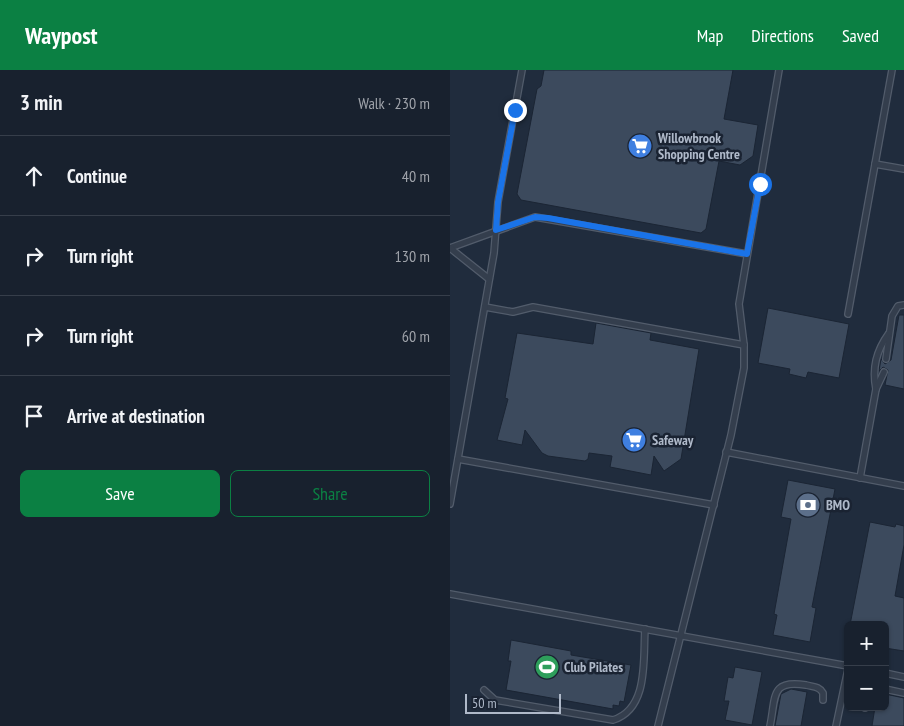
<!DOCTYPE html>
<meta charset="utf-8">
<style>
body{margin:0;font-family:"PT Sans Narrow",sans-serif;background:#252e3a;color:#f1f3f6}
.controls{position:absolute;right:15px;bottom:15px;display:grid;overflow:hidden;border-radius:8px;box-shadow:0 1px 4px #0004}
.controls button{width:45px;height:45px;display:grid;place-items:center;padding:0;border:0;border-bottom:1px solid #363e4a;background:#18212e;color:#f1f3f6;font:25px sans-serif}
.scale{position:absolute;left:15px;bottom:12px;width:96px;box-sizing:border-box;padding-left:5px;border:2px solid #afb9c9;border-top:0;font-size:14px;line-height:18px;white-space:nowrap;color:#afb9c9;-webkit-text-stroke:4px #1a2332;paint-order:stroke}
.stop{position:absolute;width:15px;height:15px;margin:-11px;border:4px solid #1a73e8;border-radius:50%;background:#fff}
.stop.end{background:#1a73e8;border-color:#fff;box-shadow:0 1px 5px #0008}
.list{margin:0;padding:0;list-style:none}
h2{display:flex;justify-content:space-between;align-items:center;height:65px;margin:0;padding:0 20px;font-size:21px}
h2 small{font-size:16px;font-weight:400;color:#9fa3aa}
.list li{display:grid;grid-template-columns:32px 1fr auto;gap:15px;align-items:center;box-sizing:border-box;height:80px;padding:0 20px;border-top:1px solid #363e4a}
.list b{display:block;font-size:19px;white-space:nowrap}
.list em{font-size:16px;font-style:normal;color:#9fa3aa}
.actions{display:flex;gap:10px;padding:15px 20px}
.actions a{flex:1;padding:11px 0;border:1px solid #0b8043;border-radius:8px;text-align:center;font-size:18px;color:#0b8043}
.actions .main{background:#0b8043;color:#fff}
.icon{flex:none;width:28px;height:28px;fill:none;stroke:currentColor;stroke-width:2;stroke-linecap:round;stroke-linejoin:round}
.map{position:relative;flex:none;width:454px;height:656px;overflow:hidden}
header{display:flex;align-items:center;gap:30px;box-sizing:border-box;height:70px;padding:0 25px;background:#0b8043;color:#fff}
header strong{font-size:24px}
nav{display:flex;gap:28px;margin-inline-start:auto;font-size:18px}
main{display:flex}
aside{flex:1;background:#18212e}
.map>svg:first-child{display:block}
.building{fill:#3c4a5d;stroke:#1b2534}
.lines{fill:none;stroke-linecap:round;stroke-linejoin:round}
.service-casing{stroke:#525c6b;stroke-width:8}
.service{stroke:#343e4d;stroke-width:5.5}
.route{stroke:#1a73e8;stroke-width:6}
.labels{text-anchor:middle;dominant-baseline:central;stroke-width:5;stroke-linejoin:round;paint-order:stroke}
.poi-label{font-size:14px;font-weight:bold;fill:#afb9c9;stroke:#1a2332;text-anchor:start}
</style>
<header>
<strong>Waypost</strong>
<nav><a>Map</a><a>Directions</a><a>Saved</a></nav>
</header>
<main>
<aside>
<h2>3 min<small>Walk · 230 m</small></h2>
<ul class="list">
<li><svg class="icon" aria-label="ahead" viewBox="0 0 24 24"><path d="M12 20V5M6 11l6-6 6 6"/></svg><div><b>Continue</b></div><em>40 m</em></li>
<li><svg class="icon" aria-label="right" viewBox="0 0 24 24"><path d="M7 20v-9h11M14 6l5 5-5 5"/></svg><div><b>Turn right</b></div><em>130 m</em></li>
<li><svg class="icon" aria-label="right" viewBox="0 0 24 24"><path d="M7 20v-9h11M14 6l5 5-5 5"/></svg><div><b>Turn right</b></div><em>60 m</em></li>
<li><svg class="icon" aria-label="arrive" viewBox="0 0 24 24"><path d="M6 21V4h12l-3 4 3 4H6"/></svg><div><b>Arrive at destination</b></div></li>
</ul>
<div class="actions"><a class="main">Save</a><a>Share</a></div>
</aside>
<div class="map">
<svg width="454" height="656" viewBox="0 0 454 656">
<rect width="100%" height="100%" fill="#202c3d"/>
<!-- building -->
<g class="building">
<path d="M94 0H283L274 49 308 55 303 86 290 95 269 91 256 159 251 163 71 130 67 124 87 19 91 16Z"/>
<path d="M318 238 399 254 389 308 358 302 356 308 339 304 340 299 308 293Z"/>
<path d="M449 245H454V319L435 315 438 300 433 297 429 301 431 289 435 294 441 290Z"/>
<path d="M146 253 201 263 200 270 249 279 231 389 214 401 204 386 201 405 160 397 162 386 139 383 138 389 135 391 98 386 92 383 75 360 72 375 47 370 58 329 55 328 67 263 143 274Z"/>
<path d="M338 410 385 419 362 537 366 538 360 572 323 565 327 545 324 544 341 449 331 447Z"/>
<path d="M420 452 445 457 446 454 454 456V475L445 526 454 528V581L435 578V555H400Z"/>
<path d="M61 570 121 581V585L181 595 174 632 170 631 169 636 163 635V639L56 620 61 591H58Z"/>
<path d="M285 597 312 602 302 655 275 650 279 631H274L278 607 283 608Z"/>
<path d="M341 619 357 622 351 656H325L331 624Z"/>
<path d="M435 624 454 628V656H422L425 637H435Z"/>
</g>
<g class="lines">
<defs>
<g id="service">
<path d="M425 94 454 99"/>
<path d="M0 178 85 147 297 184"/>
<path d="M0 178 39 209"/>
<path d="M35 237 63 242 83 237 294 275"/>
<path d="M398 244 442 0"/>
<path d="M436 289 442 246 448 236 454 235"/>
<path d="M426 319C422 298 426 281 439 263"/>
<path d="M276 382 454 416"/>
<path d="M8 389 264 435"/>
<path d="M410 408 426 319 434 302"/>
<path d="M0 434 44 183 48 132 72 0"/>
<path d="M0 524 398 596"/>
<path d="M435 603 454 607"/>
<path d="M435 619 454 623"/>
<path d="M34 620 45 630 163 650C199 639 193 589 195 559"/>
<path d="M415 638V637"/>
<path d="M208 656 281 365 294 298V275L289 234 329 0"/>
<path d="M320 656C326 627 320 609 356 615 363 617 369 616 373 623V630"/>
<path d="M386 656 398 599"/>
</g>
</defs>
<!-- service casing -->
<use href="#service" class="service-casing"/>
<!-- service -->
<use href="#service" class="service"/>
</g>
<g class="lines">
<!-- route -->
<path class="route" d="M65 40 48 132 46 160 85 147 98 148 297 184 310 114"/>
</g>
<!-- icons -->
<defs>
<symbol id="supermarket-disc" viewBox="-11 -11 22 22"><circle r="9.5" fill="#3f7fe0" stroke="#1a2332"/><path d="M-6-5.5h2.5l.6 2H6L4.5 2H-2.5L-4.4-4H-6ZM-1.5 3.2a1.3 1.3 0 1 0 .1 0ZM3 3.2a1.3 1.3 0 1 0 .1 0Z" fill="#fff"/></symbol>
<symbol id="bank-disc" viewBox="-11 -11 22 22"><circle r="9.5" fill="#5c6f8a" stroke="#1a2332"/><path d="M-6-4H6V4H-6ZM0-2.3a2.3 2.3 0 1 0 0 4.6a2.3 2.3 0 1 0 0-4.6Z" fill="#fff"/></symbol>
<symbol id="stadium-disc" viewBox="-11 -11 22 22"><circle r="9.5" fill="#2e9e5b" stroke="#1a2332"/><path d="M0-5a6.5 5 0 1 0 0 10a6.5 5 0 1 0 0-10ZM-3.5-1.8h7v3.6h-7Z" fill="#fff"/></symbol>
</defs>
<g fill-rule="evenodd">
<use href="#supermarket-disc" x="176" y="62" width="28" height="28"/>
<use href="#supermarket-disc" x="170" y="356" width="28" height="28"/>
<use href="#bank-disc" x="344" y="421" width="28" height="28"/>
<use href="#stadium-disc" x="83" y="583" width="28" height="28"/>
</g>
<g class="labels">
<!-- poi labels -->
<g class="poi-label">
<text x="208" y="68">Willowbrook<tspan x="208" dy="16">Shopping Centre</tspan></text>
<text x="202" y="370">Safeway</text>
<text x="376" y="435">BMO</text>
<text x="114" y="597">Club Pilates</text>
</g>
</g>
</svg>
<div class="controls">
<button>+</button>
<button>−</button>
</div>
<div class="scale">50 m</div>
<div class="stop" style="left:310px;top:114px"></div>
<div class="stop end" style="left:65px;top:40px"></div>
</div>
</main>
